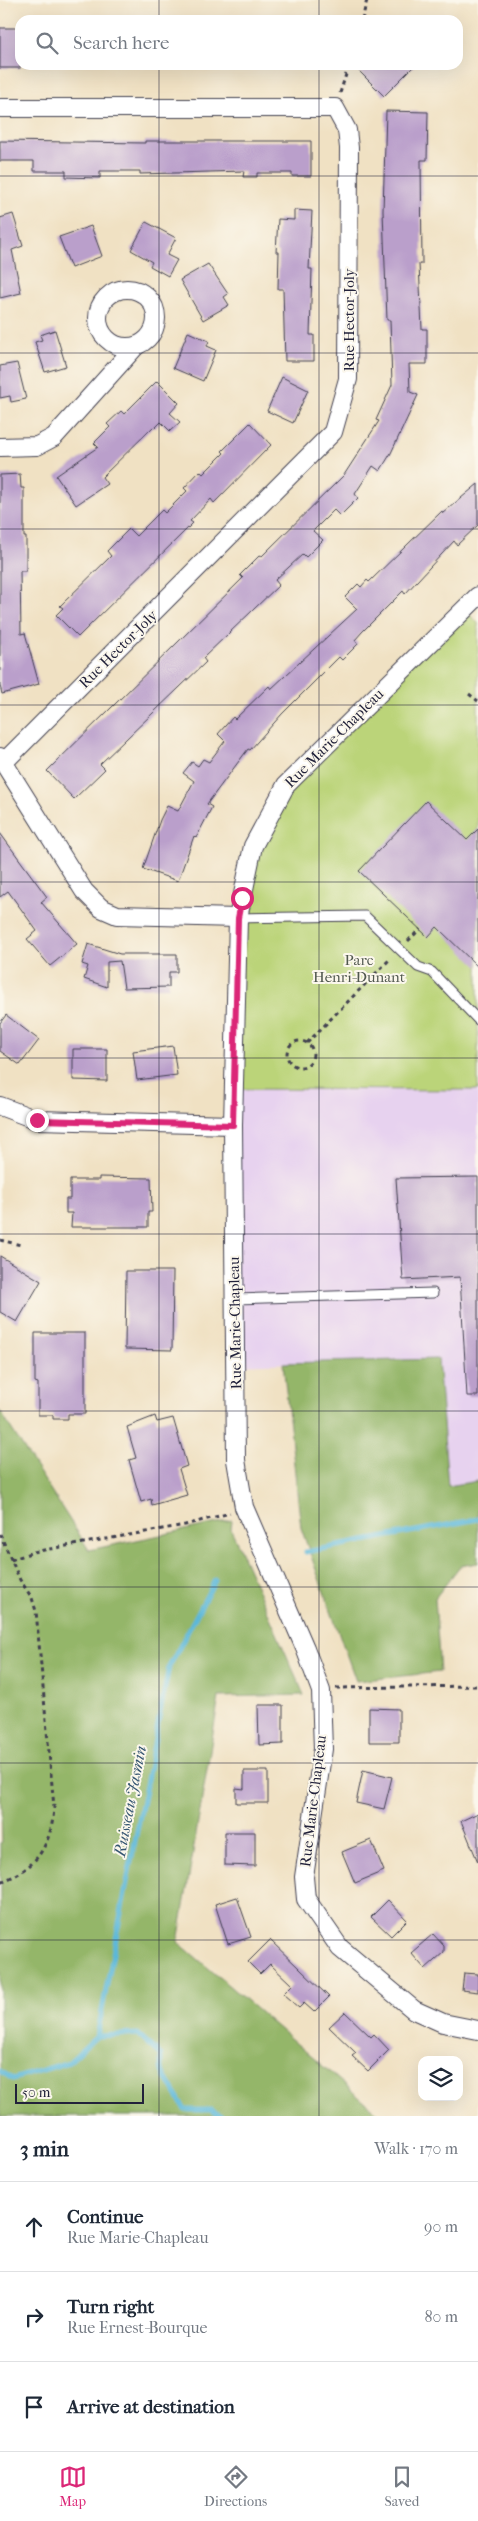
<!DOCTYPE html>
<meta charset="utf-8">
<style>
body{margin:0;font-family:"IM FELL French Canon",serif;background:#f6f6f7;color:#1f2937}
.controls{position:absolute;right:15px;bottom:15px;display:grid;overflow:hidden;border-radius:10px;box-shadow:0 5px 20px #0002}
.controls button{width:45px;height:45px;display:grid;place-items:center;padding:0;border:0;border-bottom:1px solid #e0e1e3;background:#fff;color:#1f2937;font:25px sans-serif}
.scale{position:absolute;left:15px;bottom:12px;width:129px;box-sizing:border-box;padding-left:5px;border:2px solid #22223b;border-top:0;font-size:14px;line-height:18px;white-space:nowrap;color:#22223b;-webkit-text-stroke:4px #fbf7ec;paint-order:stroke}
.stop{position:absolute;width:15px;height:15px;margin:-11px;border:4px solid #db2777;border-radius:50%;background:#fff}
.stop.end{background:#db2777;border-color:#fff;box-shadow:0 1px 5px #0008}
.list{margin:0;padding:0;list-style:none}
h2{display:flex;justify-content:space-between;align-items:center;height:65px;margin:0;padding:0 20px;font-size:21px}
h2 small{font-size:16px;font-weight:400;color:#747a83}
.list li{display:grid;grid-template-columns:32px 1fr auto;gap:15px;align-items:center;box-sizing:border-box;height:90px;padding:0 20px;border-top:1px solid #e0e1e3}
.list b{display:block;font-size:19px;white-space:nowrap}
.list p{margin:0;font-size:16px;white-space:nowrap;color:#747a83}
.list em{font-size:16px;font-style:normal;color:#747a83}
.icon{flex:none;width:28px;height:28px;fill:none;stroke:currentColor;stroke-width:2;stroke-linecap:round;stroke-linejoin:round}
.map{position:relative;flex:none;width:478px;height:2116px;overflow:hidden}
.search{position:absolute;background:#fff;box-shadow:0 5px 20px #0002;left:15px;right:15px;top:15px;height:55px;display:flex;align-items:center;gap:12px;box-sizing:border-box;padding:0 18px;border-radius:15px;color:#747a83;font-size:19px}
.sheet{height:335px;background:#fff}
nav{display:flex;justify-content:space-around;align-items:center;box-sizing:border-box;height:70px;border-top:1px solid #e0e1e3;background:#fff;font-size:14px;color:#747a83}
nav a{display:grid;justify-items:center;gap:2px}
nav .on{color:#db2777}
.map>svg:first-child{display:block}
.built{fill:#e7d2ef}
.green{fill:#bbd479;stroke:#6e7b5a}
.forest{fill:#94b669;stroke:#5b6c52}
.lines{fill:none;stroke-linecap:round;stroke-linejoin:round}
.stream{stroke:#5bb8d9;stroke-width:5}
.building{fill:#ba9fcb}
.service-casing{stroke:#413f4f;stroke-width:11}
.minor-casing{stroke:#413f4f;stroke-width:20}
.path{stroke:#413f4f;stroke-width:3;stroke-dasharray:4 4;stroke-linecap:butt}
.service{stroke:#fff;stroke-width:9}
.minor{stroke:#fff;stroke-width:18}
.route{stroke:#db2777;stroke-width:6}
.grid{fill:none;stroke:#22223b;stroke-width:1;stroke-opacity:0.55}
.labels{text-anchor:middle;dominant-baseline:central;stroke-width:4;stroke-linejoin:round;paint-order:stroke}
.street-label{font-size:15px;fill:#22223b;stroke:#fbf7ec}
.park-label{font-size:15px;fill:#50574e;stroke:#fbf7ec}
.water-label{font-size:16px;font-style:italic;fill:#365672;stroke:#fbf7ec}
</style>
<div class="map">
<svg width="478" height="2116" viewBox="0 0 478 2116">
<rect width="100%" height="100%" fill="#fbf7ec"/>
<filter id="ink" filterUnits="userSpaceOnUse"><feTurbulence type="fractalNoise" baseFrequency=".02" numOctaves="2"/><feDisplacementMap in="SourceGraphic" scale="10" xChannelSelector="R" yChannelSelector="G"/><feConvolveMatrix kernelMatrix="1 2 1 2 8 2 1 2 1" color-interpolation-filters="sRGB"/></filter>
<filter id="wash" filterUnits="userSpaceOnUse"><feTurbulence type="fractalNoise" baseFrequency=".0096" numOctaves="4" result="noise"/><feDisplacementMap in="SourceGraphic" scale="20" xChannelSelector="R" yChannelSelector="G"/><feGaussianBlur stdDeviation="1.12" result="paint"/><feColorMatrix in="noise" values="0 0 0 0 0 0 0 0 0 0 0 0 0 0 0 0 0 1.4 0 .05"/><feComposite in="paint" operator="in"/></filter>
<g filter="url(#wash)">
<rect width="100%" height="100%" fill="#f0e1c3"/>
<!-- built -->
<path class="built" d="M238 1089 478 1090V1482L448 1486 438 1359 235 1365Z"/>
<!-- green -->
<path class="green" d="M465 610 478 623V1090L238 1089 240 918 255 850 283 790Z"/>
<!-- forest -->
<g class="forest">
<path d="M438 1359 448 1486 478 1481V1563L460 1566 435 1598 440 1672 356 1681 301 1528 283 1363Z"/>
<path d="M0 1411 89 1550 232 1520 231 1529 304 1695 219 1697 178 1942 381 2116H0V1843L2 1842 0 1773Z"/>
</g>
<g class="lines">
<!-- stream -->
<g class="stream">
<path d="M306 1552 478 1519"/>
<path d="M97 2036 169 1667 215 1580"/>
<path d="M0 2071 13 2079 69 2062 97 2036 138 2034 161 2055V2068L185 2110H211L221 2116"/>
</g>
</g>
<g id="blocks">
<!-- building -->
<g class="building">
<rect x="0" y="28" width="20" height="40"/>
<path d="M353 65H415L384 96Z"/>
<path d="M386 111 428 112 427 160H421L422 264H419L422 329H427V364H409L410 392 418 395 391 453 380 471 373 466 355 494 358 498 340 516 334 510 313 531 323 540 306 557 303 554 275 580 279 585 203 658 206 662 100 764 105 769 74 799 47 771 243 578 240 575 260 555 262 556 344 475 379 421 376 420 392 385 390 320H387L383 211Z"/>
<path d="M0 141 145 143V141H311V176H292V173H257V177H243L244 171 140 174V171H100V178L66 177V171H34V161H0Z"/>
<path d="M294 210 312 211 309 269H312L310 335H314V361H285L283 289H278L279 252H276L278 219 294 220Z"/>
<path d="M13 214 23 246 12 250 21 293 0 298V218Z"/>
<path d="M146 222 176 238 167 255 177 260 168 276 150 266 152 262 131 250Z"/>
<path d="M91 226 102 256 71 268 59 237Z"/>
<path d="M208 264 228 294 224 297 229 305 203 320 180 280Z"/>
<path d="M55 330 66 366 45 372 35 342 42 340 40 335Z"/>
<path d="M188 332 209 341 207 346 216 350 203 381 173 368Z"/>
<path d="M17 363 26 399 11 402 10 396 0 398V366Z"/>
<path d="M282 377 308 390 293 423 267 411Z"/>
<path d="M157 381 179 403 170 413 180 422 170 431 161 422 155 428 153 427 102 477 107 484 76 505 56 476 98 447 94 443 110 427 107 424 121 411 124 414Z"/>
<path d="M250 423 271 445 214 503 211 499 190 521 193 523 78 637 56 615 63 608 60 606 111 556 107 551 129 529 136 536 162 510 165 513 187 491 184 488 200 471 203 474 224 453 222 451Z"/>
<path d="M20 474 21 488H24V537H26V571H20L21 634 25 633 39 684 2 694 0 686V475Z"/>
<path d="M478 484V525L457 545 454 541 405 594 403 591 362 632 355 640 358 644 342 660 339 657 282 714 250 750 248 749 207 804 212 807 196 838 194 836 178 881 143 869 160 820 167 806 178 811 194 781 183 773 192 762 198 766 203 759 209 762 225 741 218 734 233 717 235 719 269 686 271 689 357 609 345 597 358 584 361 587 367 580 369 582 442 511 443 513Z"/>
<path d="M426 801 467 840 478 829V967L437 927 428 937 359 871Z"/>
<path d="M0 833 47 897 41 902 77 944 50 966 27 939 37 931 8 891 0 897Z"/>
<path d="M88 944 120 954H177V972H169V987L124 988 120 961 107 962V987L84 979 88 966 82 964Z"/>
<path d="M6 1015 39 1040 20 1065 0 1051V1023Z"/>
<path d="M173 1046 177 1075 137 1080 133 1051Z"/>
<path d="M73 1049H107V1081L73 1080Z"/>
<path d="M99 1177 151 1178 152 1212H148V1227H71L72 1213H66V1199H70V1180H99Z"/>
<path d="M478 1177V1396H467L460 1277 403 1280 396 1178Z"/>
<path d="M0 1256 41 1281 17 1322 0 1312Z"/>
<path d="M126 1271H173L172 1350 125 1349Z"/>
<path d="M35 1333H85V1414H68V1419H53V1415H38V1383L35 1382Z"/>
<path d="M155 1416 157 1422 173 1418 187 1466 179 1469 187 1495 152 1505 151 1499 141 1502 129 1460 136 1458 127 1427Z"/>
<path d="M258 1705H283V1744L259 1745Z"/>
<path d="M369 1708 399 1709V1742H369Z"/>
<path d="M363 1770 392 1777 384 1809 356 1803Z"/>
<path d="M244 1771H268V1803H236V1788L244 1789Z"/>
<path d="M478 1813V1862L461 1821Z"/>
<path d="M225 1832H255V1866L225 1865Z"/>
<path d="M371 1840 384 1871 355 1883 342 1852Z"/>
<path d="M237 1897 251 1937 228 1944 215 1904Z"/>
<path d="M388 1900 407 1920 391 1936 371 1917Z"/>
<path d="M433 1934 444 1946V1952L425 1969 411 1953Z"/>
<path d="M270 1940 329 1997 314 2012 304 2003 299 2008 283 1994 292 1985 270 1964 260 1974 248 1962Z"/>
<path d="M464 1973 478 1974V1992L462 1990Z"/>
<path d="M345 2012 371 2037 374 2034 389 2050 368 2071 352 2056 356 2053 329 2027Z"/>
</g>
</g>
</g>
<g filter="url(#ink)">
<use href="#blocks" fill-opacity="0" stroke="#413f4f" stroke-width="1"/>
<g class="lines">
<defs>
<g id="service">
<path d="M238 918 365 916 418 967 432 972 478 1020"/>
<path d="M235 1299 433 1293"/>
</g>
<g id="minor">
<path d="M0 108H335L347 130 349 148 348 379 333 432 4 762"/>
<circle cx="127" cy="318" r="29"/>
<path d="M0 447 37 446 54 437 135 347"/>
<path d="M478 596 286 785 253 846 238 918 233 1125 236 1460 244 1507 305 1648 321 1691 323 1749 304 1877 306 1899 340 1948 414 2010 443 2023 478 2030"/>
<path d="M0 757 84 891 101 908 117 915 238 918"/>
<path d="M0 1106 37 1120 233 1125"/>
</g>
</defs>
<!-- service casing -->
<use href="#service" class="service-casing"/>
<!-- minor casing -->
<use href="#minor" class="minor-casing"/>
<!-- path -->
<g class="path">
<path d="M362 20 367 0"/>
<path d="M340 93 349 65"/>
<path d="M469 694 478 701"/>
<path d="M408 941 420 929"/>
<circle cx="300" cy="1054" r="13"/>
<path d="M307 1043 391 958"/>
<path d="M0 1240 21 1245"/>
<path d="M0 1534 20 1580 32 1598 36 1611 54 1807C52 1844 36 1870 0 1882"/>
<path d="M11 1560 33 1552 185 1525 230 1513"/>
<path d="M336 1688 478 1686"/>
</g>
<!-- service -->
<use href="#service" class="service"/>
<!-- minor -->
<use href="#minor" class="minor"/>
</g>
</g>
<g class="lines" filter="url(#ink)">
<!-- route -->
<path class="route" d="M37 1120 233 1125 238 918 242 898"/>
</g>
<!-- grid -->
<path class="grid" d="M159 0V20M319 0V20M159 65V2116M319 65V2116M0 176H478M0 353H478M0 529H478M0 705H478M0 882H478M0 1058H478M0 1234H478M0 1411H478M0 1587H478M0 1763H478M0 1940H478"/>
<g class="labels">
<!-- street labels -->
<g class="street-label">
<text transform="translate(349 320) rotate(-90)">Rue Hector-Joly</text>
<text transform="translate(118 649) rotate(-45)">Rue Hector-Joly</text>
<text transform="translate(334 738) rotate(-45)">Rue Marie-Chapleau</text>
<text transform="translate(235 1323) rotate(-91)">Rue Marie-Chapleau</text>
<text transform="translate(313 1801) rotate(-83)">Rue Marie-Chapleau</text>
</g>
<!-- park labels -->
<g class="park-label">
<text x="359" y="960">Parc<tspan x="359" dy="17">Henri-Dunant</tspan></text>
</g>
<!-- water labels -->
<g class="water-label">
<text transform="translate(130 1801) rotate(-79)">Ruisseau Jasmin</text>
</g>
</g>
</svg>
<div class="controls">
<button><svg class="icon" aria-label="layers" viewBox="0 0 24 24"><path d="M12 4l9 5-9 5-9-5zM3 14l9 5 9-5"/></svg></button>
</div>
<div class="scale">50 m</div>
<div class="stop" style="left:242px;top:898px"></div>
<div class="stop end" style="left:37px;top:1120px"></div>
<div class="search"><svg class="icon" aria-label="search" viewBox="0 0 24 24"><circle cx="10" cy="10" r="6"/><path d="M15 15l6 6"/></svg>Search here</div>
</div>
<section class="sheet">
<h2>3 min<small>Walk · 170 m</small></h2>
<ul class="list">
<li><svg class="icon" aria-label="ahead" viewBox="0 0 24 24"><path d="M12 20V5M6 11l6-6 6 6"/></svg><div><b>Continue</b><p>Rue Marie-Chapleau</p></div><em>90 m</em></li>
<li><svg class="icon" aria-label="right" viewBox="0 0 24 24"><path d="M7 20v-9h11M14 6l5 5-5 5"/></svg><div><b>Turn right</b><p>Rue Ernest-Bourque</p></div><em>80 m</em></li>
<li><svg class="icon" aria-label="arrive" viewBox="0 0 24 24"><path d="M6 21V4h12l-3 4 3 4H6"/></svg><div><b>Arrive at destination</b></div></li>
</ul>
</section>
<nav>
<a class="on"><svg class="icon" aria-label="map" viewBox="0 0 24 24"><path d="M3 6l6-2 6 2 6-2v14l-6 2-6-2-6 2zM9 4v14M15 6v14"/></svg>Map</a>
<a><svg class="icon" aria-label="directions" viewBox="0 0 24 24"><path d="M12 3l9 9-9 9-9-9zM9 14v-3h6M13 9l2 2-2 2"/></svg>Directions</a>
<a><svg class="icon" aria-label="saved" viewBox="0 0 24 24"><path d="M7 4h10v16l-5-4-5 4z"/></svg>Saved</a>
</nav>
